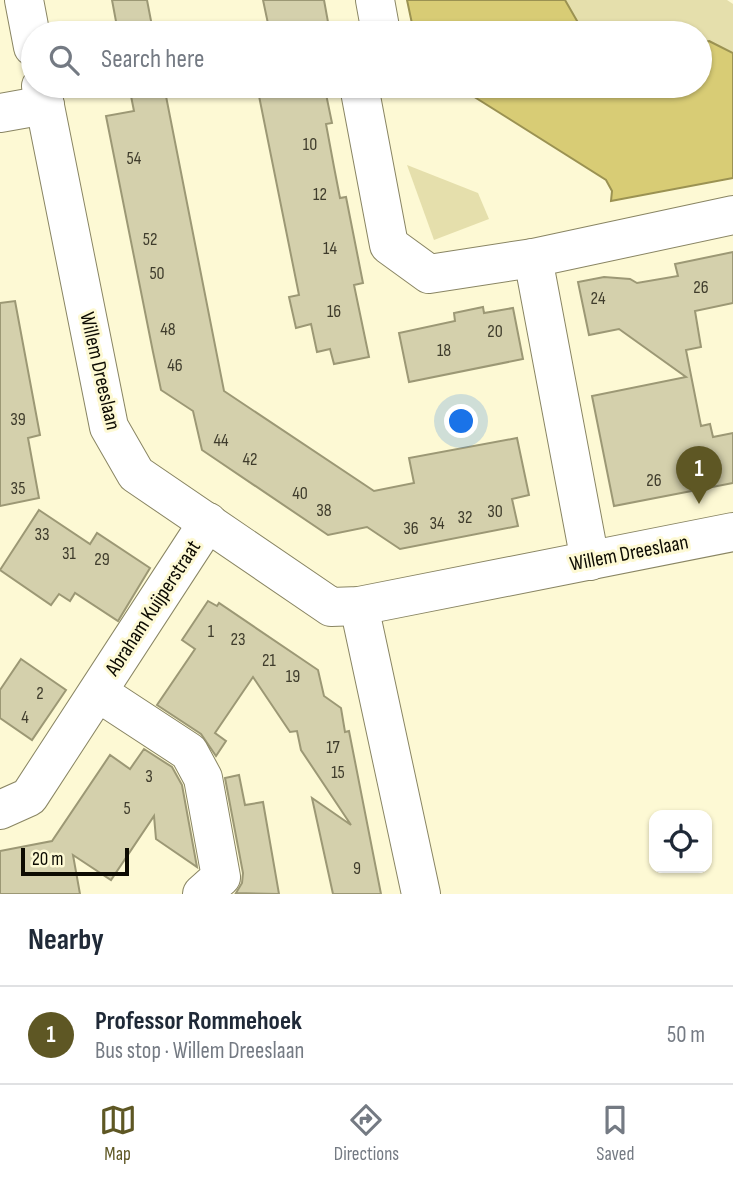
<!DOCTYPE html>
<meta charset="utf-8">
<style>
body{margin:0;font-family:"Sofia Sans Condensed",sans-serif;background:#f2f2f3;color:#1f2937}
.controls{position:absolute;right:21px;bottom:21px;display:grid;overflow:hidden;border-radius:14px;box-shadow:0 2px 5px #0004}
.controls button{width:63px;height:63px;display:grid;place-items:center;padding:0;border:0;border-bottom:2px solid #e0e1e3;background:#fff;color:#1f2937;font:35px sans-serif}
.scale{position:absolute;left:21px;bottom:18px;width:108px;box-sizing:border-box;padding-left:7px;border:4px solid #0d0b02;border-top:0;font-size:19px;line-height:24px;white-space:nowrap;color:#0d0b02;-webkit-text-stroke:5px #fdf9d4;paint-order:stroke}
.you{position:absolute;left:462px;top:422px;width:24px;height:24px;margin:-18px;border:5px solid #fff;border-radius:50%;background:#1a73e8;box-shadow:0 0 0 10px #1a73e833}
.badge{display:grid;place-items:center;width:46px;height:46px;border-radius:50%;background:#5e5724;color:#fff;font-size:23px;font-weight:700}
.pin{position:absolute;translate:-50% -58px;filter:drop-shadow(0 2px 4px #0008)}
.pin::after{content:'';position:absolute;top:37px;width:24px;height:21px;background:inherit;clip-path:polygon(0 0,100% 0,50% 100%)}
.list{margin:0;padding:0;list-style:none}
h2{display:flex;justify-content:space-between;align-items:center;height:91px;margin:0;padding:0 28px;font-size:30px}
h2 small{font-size:23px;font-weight:400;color:#747a83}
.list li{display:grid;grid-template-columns:46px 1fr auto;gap:21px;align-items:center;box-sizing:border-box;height:98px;padding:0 28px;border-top:2px solid #e0e1e3}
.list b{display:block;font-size:26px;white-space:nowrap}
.list p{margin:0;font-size:23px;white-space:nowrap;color:#747a83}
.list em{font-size:23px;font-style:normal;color:#747a83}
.icon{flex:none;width:38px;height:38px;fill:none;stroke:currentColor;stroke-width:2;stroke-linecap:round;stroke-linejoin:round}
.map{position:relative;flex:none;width:733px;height:894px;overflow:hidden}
.search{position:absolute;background:#fff;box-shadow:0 2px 5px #0004;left:21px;right:21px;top:21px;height:77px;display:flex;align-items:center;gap:18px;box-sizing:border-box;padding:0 24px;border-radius:38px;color:#747a83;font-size:26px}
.sheet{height:189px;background:#fff}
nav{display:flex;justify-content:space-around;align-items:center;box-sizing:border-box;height:98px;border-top:2px solid #e0e1e3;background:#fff;font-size:19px;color:#747a83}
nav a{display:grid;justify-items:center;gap:4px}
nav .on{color:#5e5724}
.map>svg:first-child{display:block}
.green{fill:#e5dfac}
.water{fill:#d8cc75;stroke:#9b9252;stroke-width:2}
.building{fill:#d4d0ac;stroke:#9c9875;stroke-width:2}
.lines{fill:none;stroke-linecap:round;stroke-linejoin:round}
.minor-casing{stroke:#898563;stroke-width:40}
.minor{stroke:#fff;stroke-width:38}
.labels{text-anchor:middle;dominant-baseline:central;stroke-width:6;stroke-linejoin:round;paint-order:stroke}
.number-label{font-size:18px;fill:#3f3c2c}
.street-label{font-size:21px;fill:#0d0b02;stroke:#fdf9d4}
</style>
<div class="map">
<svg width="733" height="894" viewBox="0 0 733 894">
<rect width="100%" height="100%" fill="#fdf9d4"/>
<!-- green -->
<g class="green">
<path d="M565 0H727L733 4V53L709 41 700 43V33H584Z"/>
<path d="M407 165 478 193 489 219 434 240Z"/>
</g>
<!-- water -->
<g class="water">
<path d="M407 0H565L584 33H414Z"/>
<path d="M709 41 733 53V178L611 201 612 191 606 180 457 86H700V43Z"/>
</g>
<!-- building -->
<g class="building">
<path d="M112 0H147L152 26 118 32Z"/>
<path d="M263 0H324L330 33H270Z"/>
<path d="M129 86H164L224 391 374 491 414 483 409 458 517 438 529 495 512 499 518 526 400 549 367 527 328 535 202 450 193 411 161 390 153 352 106 116 134 111Z"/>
<path d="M257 86H317L319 95 326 94 332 123 326 124 334 167 340 198 346 197 363 283 354 285 369 357 334 364 330 349 317 352 311 324 296 328 289 297 299 295Z"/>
<path d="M733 252V303L695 311 701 347 686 350 701 426 710 424 713 437 733 433V483L614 506 592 396 686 377 619 329 589 335 578 282 604 277 630 279 637 283 678 276 675 264Z"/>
<path d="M15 301 40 435 28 438 39 498 0 506V303Z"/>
<path d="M483 307 484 313 513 308 523 359 409 382 399 333 455 321 454 313Z"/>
<path d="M39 510 90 544 97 533 150 568 118 621 75 593 70 601 59 594 51 605 0 570Z"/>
<path d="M208 601 217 606 219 603 318 670 324 696 341 708 345 732 349 731 381 894H333L312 798 351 825 301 750 297 731 290 732 253 677 215 733 226 741 216 756 201 734 157 705 195 649 182 640Z"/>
<path d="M21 659 66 690 32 740 0 718V690Z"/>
<path d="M144 749 172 767 182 785 197 867 156 839 154 816 111 880 73 855 80 894H0V851L52 841 110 755 130 769Z"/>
<path d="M239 775 245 805 263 802 279 894 236 893 242 883 243 873 225 778Z"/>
</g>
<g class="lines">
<defs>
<g id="minor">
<path d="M24 0 33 47"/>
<path d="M375 0 381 33"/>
<path d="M41 86 109 427 136 474 331 607 359 606 733 532"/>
<path d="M359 86 389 245 429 274 533 258 733 215"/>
<path d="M0 113 45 105"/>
<path d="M533 258 590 561"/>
<path d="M359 606 421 894"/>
<path d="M99 693 189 752 203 778 221 877 202 894"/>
<path d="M0 810 29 797 208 522"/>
</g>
</defs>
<!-- minor casing -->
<use href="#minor" class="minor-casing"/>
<!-- minor -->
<use href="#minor" class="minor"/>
</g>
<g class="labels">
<!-- number labels -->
<g class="number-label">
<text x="310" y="144">10</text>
<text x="134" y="158">54</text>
<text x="320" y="194">12</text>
<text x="150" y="239">52</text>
<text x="330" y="248">14</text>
<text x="157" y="273">50</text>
<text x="701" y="287">26</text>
<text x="598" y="298">24</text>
<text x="334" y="311">16</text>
<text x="168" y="329">48</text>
<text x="495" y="331">20</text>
<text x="444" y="350">18</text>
<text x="175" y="365">46</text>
<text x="18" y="419">39</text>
<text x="221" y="440">44</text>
<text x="250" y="459">42</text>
<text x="654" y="480">26</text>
<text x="18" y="488">35</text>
<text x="300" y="493">40</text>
<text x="324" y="510">38</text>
<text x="495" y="511">30</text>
<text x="465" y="517">32</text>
<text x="437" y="523">34</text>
<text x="411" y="528">36</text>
<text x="42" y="534">33</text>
<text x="69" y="553">31</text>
<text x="102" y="559">29</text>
<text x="211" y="631">1</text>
<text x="238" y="639">23</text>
<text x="269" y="660">21</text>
<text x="293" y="676">19</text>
<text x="40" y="693">2</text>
<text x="25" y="717">4</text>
<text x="333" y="747">17</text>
<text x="338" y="772">15</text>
<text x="149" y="776">3</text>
<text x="127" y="808">5</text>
<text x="357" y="868">9</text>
</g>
<!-- street labels -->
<g class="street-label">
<text transform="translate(100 371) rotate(77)">Willem Dreeslaan</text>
<text transform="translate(629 553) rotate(-11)">Willem Dreeslaan</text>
<text transform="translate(153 608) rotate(-57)">Abraham Kuijperstraat</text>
</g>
</g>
</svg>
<div class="controls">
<button><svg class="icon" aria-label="locate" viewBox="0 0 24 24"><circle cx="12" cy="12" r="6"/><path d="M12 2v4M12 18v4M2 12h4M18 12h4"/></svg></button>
</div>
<div class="scale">20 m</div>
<div class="you"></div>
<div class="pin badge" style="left:699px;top:504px">1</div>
<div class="search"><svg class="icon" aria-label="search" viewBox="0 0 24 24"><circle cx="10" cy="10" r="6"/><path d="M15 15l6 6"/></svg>Search here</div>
</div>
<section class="sheet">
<h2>Nearby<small></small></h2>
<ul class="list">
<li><span class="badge">1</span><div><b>Professor Rommehoek</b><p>Bus stop · Willem Dreeslaan</p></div><em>50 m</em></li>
</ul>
</section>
<nav>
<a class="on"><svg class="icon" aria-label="map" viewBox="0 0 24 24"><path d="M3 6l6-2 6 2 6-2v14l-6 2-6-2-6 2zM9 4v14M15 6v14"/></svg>Map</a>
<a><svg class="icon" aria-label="directions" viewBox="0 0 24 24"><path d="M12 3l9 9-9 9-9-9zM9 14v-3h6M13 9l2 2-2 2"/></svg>Directions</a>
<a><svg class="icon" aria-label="saved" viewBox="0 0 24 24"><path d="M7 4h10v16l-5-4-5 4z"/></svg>Saved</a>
</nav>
